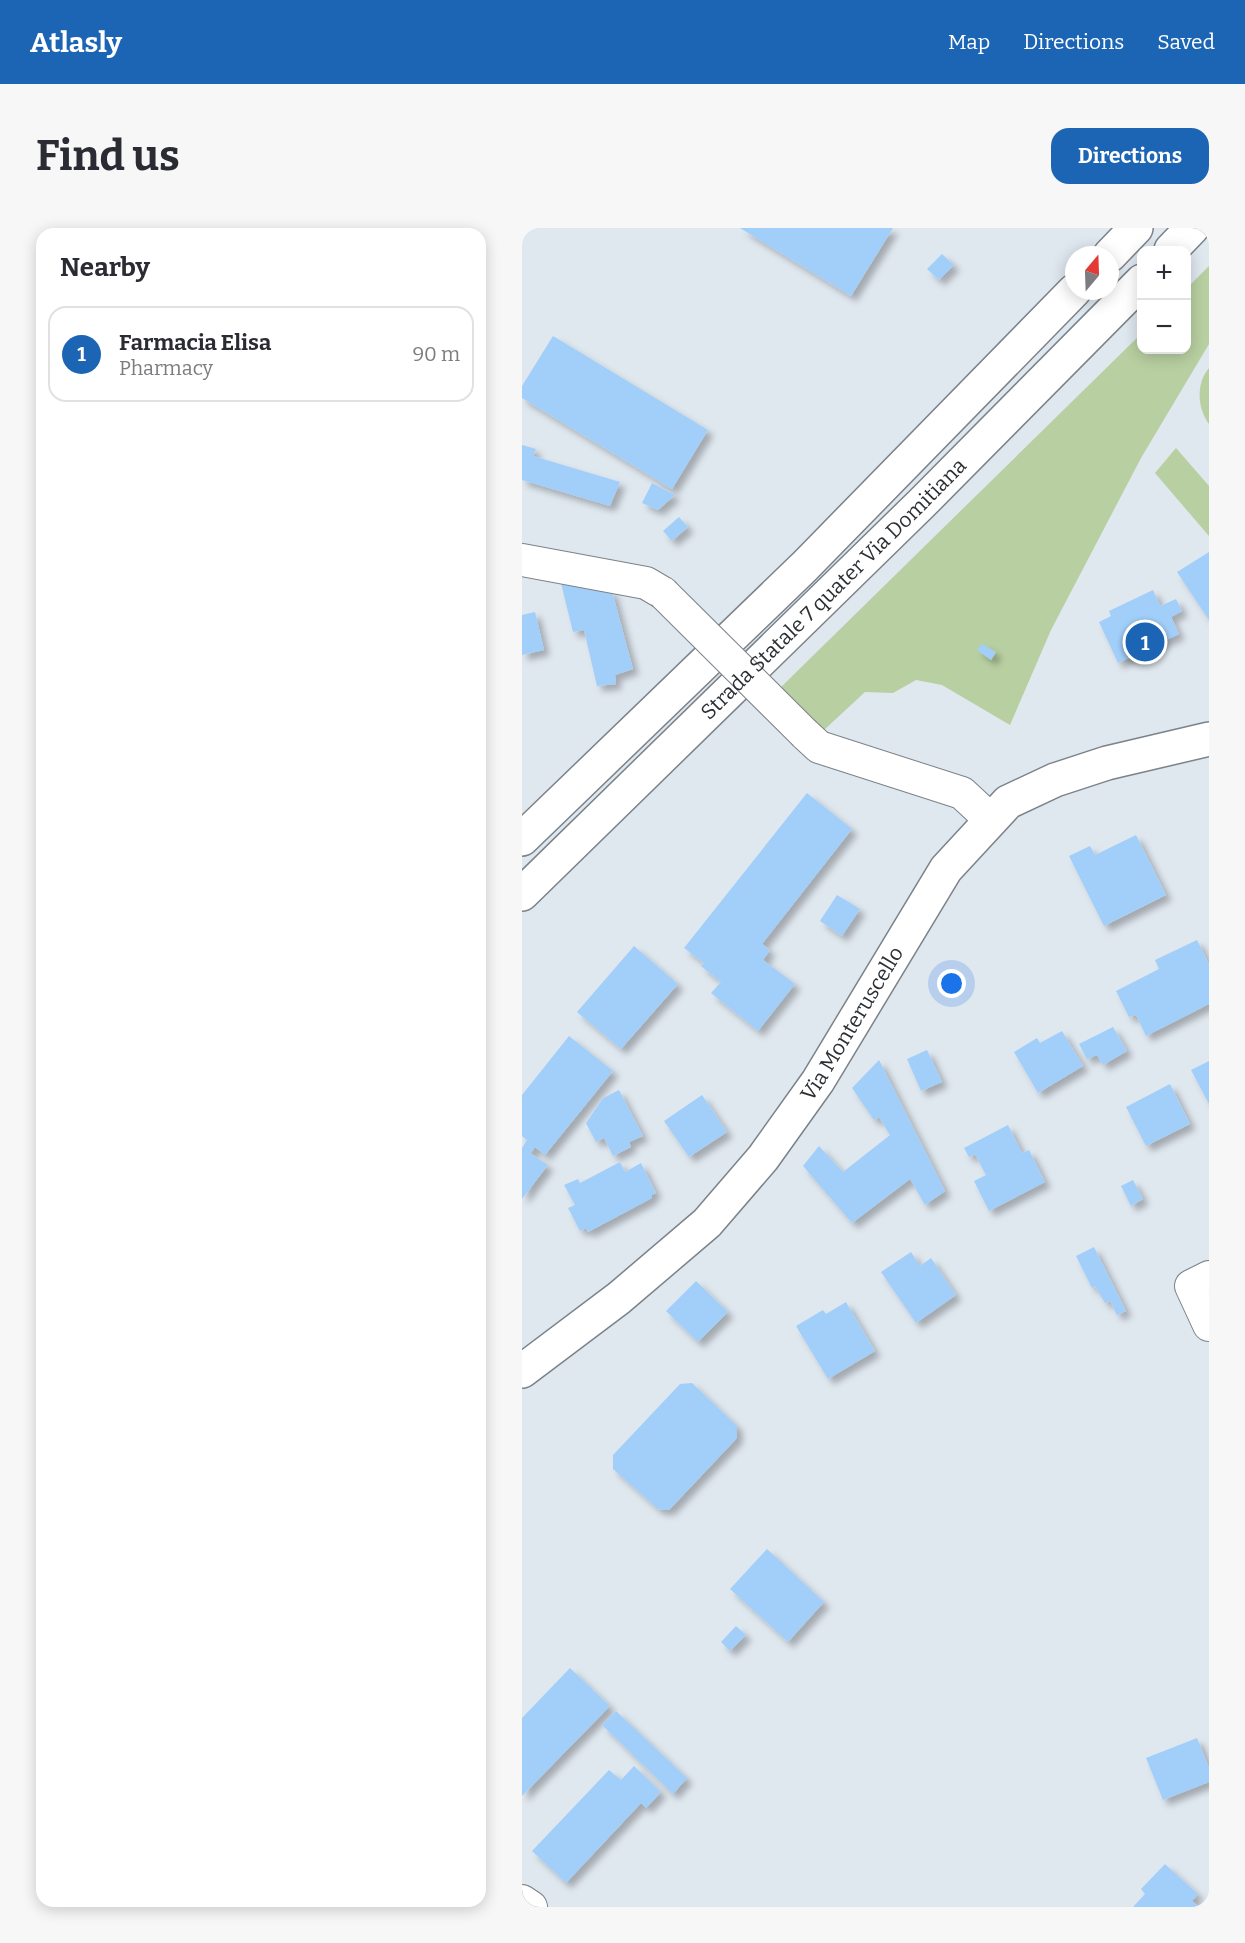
<!DOCTYPE html>
<meta charset="utf-8">
<style>
body{margin:0;font-family:Bitter,serif;background:#f7f7f7;color:#2b2b33}
.controls{position:absolute;right:18px;top:18px;display:grid;overflow:hidden;border-radius:12px;box-shadow:0 3px 15px #0003}
.controls button{width:54px;height:54px;display:grid;place-items:center;padding:0;border:0;border-bottom:2px solid #e1e1e2;background:#fff;color:#2b2b33;font:30px sans-serif}
.compass{position:absolute;left:543px;top:18px;width:54px;height:54px;border-radius:50%;background:#fff;box-shadow:0 3px 15px #0003;rotate:19deg}
.you{position:absolute;left:430px;top:756px;width:21px;height:21px;margin:-15px;border:4px solid #fff;border-radius:50%;background:#1a73e8;box-shadow:0 0 0 9px #1a73e833}
.badge{display:grid;place-items:center;width:39px;height:39px;border-radius:50%;background:#1c65b5;color:#fff;font-size:20px;font-weight:700}
.pin{position:absolute;translate:-50% -50%;border:3px solid #fff;box-shadow:0 2px 6px #0006}
.list{margin:0;padding:0;list-style:none}
h2{display:flex;justify-content:space-between;align-items:center;height:78px;margin:0;padding:0 24px;font-size:26px}
h2 small{font-size:20px;font-weight:400;color:#7c7c81}
.list li{display:grid;grid-template-columns:39px 1fr auto;gap:18px;align-items:center;box-sizing:border-box;height:96px;margin:0 12px 12px;padding:0 12px;border:2px solid #e1e1e2;border-radius:18px}
.list b{display:block;font-size:22px;white-space:nowrap}
.list p{margin:0;font-size:20px;white-space:nowrap;color:#7c7c81}
.list em{font-size:20px;font-style:normal;color:#7c7c81}
.map{position:relative;flex:none;width:687px;height:1679px;overflow:hidden;border-radius:18px}
header{display:flex;align-items:center;gap:36px;box-sizing:border-box;height:84px;padding:0 30px;background:#1c65b5;color:#fff}
header strong{font-size:28px}
nav{display:flex;gap:33px;margin-inline-start:auto;font-size:21px}
.intro{display:flex;align-items:center;justify-content:space-between;box-sizing:border-box;height:144px;padding:0 36px}
h1{margin:0;font-size:42px}
.button{padding:15px 27px;border-radius:18px;background:#1c65b5;color:#fff;font-size:21px;font-weight:700}
main{display:flex;gap:36px;padding:0 36px}
aside{flex:1;background:#fff;border-radius:18px;box-shadow:0 3px 15px #0003}
.map>svg:first-child{display:block}
.green{fill:#b8cfa1}
.building{fill:#a2cff9;filter:url(#shadow)}
.lines{fill:none;stroke-linecap:round;stroke-linejoin:round}
.minor-casing{stroke:#7b8289;stroke-width:34}
.tertiary-casing{stroke:#7b8289;stroke-width:36}
.trunk-casing{stroke:#7b8289;stroke-width:36}
.minor{stroke:#fff;stroke-width:32}
.tertiary{stroke:#fff;stroke-width:33}
.trunk{stroke:#fff;stroke-width:33}
.minor-bridge-casing{stroke:#7b8289;stroke-width:34;stroke-linecap:butt}
.minor-bridge{stroke:#fff;stroke-width:32}
.labels{text-anchor:middle;dominant-baseline:central;stroke-width:4.5;stroke-linejoin:round;paint-order:stroke}
.street-label{font-size:21px;fill:#2d3033;stroke:#fff}
</style>
<header>
<strong>Atlasly</strong>
<nav><a>Map</a><a>Directions</a><a>Saved</a></nav>
</header>
<div class="intro"><h1>Find us</h1><a class="button">Directions</a></div>
<main>
<aside>
<h2>Nearby<small></small></h2>
<ul class="list">
<li><span class="badge">1</span><div><b>Farmacia Elisa</b><p>Pharmacy</p></div><em>90 m</em></li>
</ul>
</aside>
<div class="map">
<svg width="687" height="1679" viewBox="0 0 687 1679">
<defs>
<filter id="shadow"><feDropShadow dx="5.5" dy="5.5" stdDeviation="3" flood-color="#0004"/></filter>
</defs>
<rect width="100%" height="100%" fill="#dfe7ef"/>
<!-- green -->
<g class="green">
<path d="M687 38V116L619 230 529 402 488 497 420 457 394 452 371 465 343 464 302 502 290 498 255 463 619 106 620 122H664L665 60Z"/>
<path d="M687 140V196C675 180 674 155 687 140Z"/>
<path d="M654 220 687 258V308L633 245Z"/>
</g>
<!-- building -->
<g class="building">
<path d="M218 0H371L329 68Z"/>
<path d="M420 26 432 37 417 52 405 41Z"/>
<path d="M31 108 186 202 150 261 0 170V158Z"/>
<path d="M0 217 14 221 11 228 98 254 88 278 0 252Z"/>
<path d="M130 255 153 267 136 282 120 275Z"/>
<path d="M157 289 166 299 150 313 141 303Z"/>
<path d="M687 324V392L655 344Z"/>
<path d="M39 355 90 363 111 441 93 447 94 456 75 458 62 402 51 404Z"/>
<path d="M631 362 638 378 654 371 660 383 649 389 657 406 596 435 577 394 589 388 587 383Z"/>
<path d="M13 384 22 422 0 427V387Z"/>
<path d="M460 416 474 424 469 432 455 422Z"/>
<path d="M285 565 330 601 240 716 248 722 241 732 273 756 236 803 189 765 199 754 179 738 182 735 162 720Z"/>
<path d="M614 607 644 667 582 698 547 628 568 618 573 627Z"/>
<path d="M315 667 338 681 320 708 298 693Z"/>
<path d="M675 712 687 736V776L624 808 614 787 607 789 594 763 637 741 633 732Z"/>
<path d="M112 718 156 756 99 821 55 784Z"/>
<path d="M591 799 605 823 581 837 575 827 565 831 557 816Z"/>
<path d="M540 803 561 838 516 865 492 824 515 810 518 815Z"/>
<path d="M47 808 91 843 23 927 13 919 8 925 26 937 0 971V920L5 912 0 908V867Z"/>
<path d="M405 822 420 854 399 863 385 831Z"/>
<path d="M357 832 423 963 403 977 388 951 330 995 281 938 297 918 321 944 368 907 357 889 352 892 330 860Z"/>
<path d="M687 833V876L669 842Z"/>
<path d="M648 856 668 896 624 918 604 879Z"/>
<path d="M97 862 121 908 107 914 109 919 91 928 82 910 74 914 64 895 81 870Z"/>
<path d="M180 867 205 904 167 929 142 893Z"/>
<path d="M486 897 500 925 507 922 523 954 467 983 452 953 464 947 453 926 447 929 442 920Z"/>
<path d="M98 934 103 944 119 935 134 965 129 967 130 970 66 1004 64 1000 58 1003 46 980 53 977 42 957 56 951 58 955Z"/>
<path d="M611 952 621 971 609 978 599 958Z"/>
<path d="M572 1019 604 1083 595 1087 588 1073 583 1075 573 1058 570 1060 554 1028Z"/>
<path d="M389 1024 398 1038 409 1030 434 1067 394 1095 359 1044Z"/>
<path d="M174 1053 206 1084 176 1114 144 1083Z"/>
<path d="M324 1074 353 1123 306 1151 274 1098 301 1082 304 1086Z"/>
<path d="M170 1155 215 1198V1210L147 1282 136 1281 91 1241V1227L158 1156Z"/>
<path d="M245 1321 302 1374 266 1414 208 1361Z"/>
<path d="M214 1398 224 1407 208 1423 199 1414Z"/>
<path d="M48 1440 88 1478 0 1568V1490Z"/>
<path d="M94 1483 165 1550 151 1566 80 1497Z"/>
<path d="M675 1510 687 1540V1554L641 1572 624 1530Z"/>
<path d="M112 1538 139 1564 124 1580 119 1575 44 1655 10 1623 87 1542 99 1552Z"/>
<path d="M643 1636 676 1666 670 1673 677 1679H611L623 1666 619 1661Z"/>
</g>
<g class="lines">
<defs>
<g id="minor">
<path d="M0 332 124 355 141 365"/>
<path d="M283 506 297 519 440 565 469 592"/>
<path d="M687 1049 669 1058 687 1097"/>
<path d="M0 1673 9 1679"/>
</g>
<g id="tertiary">
<path id="s1" d="M0 1143 97 1070 185 995 241 930 296 853 424 641 486 574 533 552 585 535 687 511"/>
</g>
<g id="trunk">
<path d="M649 22 670 0"/>
<path d="M588 27 614 0"/>
<path d="M0 611 283 338 552 63"/>
<path id="s2" d="M0 666 399 276 620 53"/>
</g>
</defs>
<!-- minor casing -->
<use href="#minor" class="minor-casing"/>
<!-- tertiary casing -->
<use href="#tertiary" class="tertiary-casing"/>
<!-- trunk casing -->
<use href="#trunk" class="trunk-casing"/>
<!-- minor -->
<use href="#minor" class="minor"/>
<!-- tertiary -->
<use href="#tertiary" class="tertiary"/>
<!-- trunk -->
<use href="#trunk" class="trunk"/>
<defs>
<path id="minor-bridge" d="M141 365 283 506"/>
</defs>
<!-- minor-bridge casing -->
<use href="#minor-bridge" class="minor-bridge-casing"/>
<!-- minor-bridge -->
<use href="#minor-bridge" class="minor-bridge"/>
</g>
<g class="labels">
<!-- street labels -->
<g class="street-label">
<text stroke="none"><textPath href="#s2" startOffset="436">Strada Statale 7 quater Via Domitiana</textPath></text>
<text stroke="none"><textPath href="#s1" startOffset="484">Via Monteruscello</textPath></text>
</g>
</g>
</svg>
<div class="controls">
<button>+</button>
<button>−</button>
</div>
<svg class="compass" viewBox="-18 -18 36 36"><path d="M0-13l5 13h-10z" fill="#e53935"/><path d="M0 13l5-13h-10z" fill="#7c7c81"/></svg>
<div class="you"></div>
<div class="pin badge" style="left:623px;top:414px">1</div>
</div>
</main>
